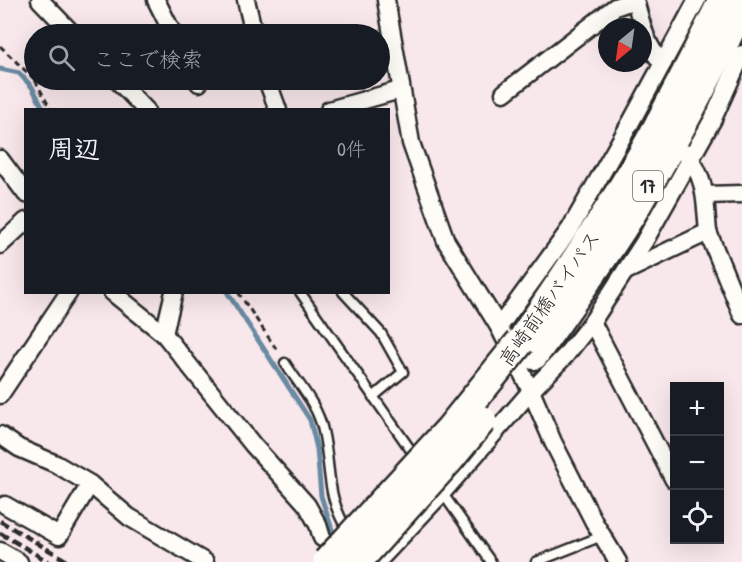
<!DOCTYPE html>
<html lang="ja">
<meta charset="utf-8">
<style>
body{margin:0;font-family:"Patrick Hand","Klee One",sans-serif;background:#20242c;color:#f1f3f6}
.controls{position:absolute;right:18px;bottom:18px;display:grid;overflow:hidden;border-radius:0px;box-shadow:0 6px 24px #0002}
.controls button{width:54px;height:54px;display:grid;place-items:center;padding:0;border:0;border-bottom:2px solid #363941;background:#171b24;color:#f1f3f6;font:30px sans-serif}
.compass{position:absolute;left:598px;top:18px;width:54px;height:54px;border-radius:50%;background:#171b24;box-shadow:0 6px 24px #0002;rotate:209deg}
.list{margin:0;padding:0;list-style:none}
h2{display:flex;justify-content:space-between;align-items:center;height:78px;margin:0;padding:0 24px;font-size:26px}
h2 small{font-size:20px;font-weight:400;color:#9ea1a6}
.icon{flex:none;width:33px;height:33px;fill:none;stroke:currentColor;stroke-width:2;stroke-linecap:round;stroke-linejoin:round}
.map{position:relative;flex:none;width:742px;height:562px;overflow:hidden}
.search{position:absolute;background:#171b24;box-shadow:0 6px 24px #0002;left:24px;top:24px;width:366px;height:66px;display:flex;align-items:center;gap:15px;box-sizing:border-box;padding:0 21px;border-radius:33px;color:#9ea1a6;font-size:22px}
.panel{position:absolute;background:#171b24;box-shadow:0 6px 24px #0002;left:24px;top:108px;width:366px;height:186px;border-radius:0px}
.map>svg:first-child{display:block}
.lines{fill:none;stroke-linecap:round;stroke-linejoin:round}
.stream{stroke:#698aa2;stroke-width:5}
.service-casing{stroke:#2b2b2b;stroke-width:13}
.minor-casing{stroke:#2b2b2b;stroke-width:21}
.trunk-casing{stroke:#2b2b2b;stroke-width:33}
.path{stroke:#2b2b2b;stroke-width:3;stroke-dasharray:6 4.5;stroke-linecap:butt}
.service{stroke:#fdfcf7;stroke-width:8}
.minor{stroke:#fdfcf7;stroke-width:16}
.trunk{stroke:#fdfcf7;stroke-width:28}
.rail{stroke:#2b2b2b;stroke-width:4.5;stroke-dasharray:9 4.5;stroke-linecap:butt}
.trunk-bridge-casing{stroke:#2b2b2b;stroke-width:33;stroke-linecap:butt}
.trunk-bridge{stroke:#fdfcf7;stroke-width:28}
.labels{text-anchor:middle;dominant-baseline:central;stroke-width:4.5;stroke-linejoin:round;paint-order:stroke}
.shield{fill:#fdfcf7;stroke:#6a6a68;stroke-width:1.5}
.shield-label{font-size:18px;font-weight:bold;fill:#2b2b2b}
.street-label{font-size:20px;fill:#2b2b2b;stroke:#fdfcf7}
</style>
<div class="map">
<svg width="742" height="562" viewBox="0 0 742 562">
<rect width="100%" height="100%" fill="#f8e7eb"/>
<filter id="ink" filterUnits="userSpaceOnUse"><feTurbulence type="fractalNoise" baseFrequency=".0167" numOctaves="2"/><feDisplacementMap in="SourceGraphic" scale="12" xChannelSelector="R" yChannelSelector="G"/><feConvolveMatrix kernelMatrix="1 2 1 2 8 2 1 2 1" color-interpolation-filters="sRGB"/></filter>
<g filter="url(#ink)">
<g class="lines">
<!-- stream -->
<g class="stream">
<path d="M0 69 19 73 32 87 44 110"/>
<path d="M227 292 310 420 317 449 321 496 335 539"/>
</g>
<defs>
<g id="service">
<path d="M300 292 417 459"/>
<path d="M343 292 381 333 403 372 373 397"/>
<path d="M285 363C299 385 318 405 323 431 332 471 325 495 349 533"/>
<path d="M441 491 491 562"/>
<path d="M536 562 602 536"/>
</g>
<g id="minor">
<path d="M40 0 73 34"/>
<path d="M156 0 173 34"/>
<path d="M246 0 254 34"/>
<path d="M386 0 411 143 446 241 499 327 531 391 553 442 594 522 618 562"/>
<path d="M635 0C641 21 646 48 663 63"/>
<path d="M117 80 146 110"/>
<path d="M197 80 199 83"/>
<path d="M267 80 278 110"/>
<path d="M504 93 615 7 635 0"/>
<path d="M329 110 400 90"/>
<path d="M0 159 26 194"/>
<path d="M705 195 742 194"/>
<path d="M708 232 742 315"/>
<path d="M0 245 26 221"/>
<path d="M626 271 708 232C705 202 707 177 685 153"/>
<path d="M112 292 164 334 253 445 307 505 318 525 322 538"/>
<path d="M592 322 674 480"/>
<path d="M499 327 570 229 631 122 697 0"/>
<path d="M164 334 174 292"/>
<path d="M0 395 69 292"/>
<path d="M0 435 19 448 56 464 90 484 129 517 205 562"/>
<path d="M5 505 59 536 90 484"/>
<path d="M0 551 19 562"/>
<path d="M377 562 442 493 531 391 565 356 592 322 644 242 713 119 742 54"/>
</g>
<g id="trunk">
<path d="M525 335C565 276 606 217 642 155 671 104 697 52 723 0"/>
<path d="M534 355C568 307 604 259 635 208 674 142 710 75 742 5"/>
</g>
</defs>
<!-- service casing -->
<use href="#service" class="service-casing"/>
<!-- minor casing -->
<use href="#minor" class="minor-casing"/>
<!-- trunk casing -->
<use href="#trunk" class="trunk-casing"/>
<!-- path -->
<g class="path">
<path d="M0 46 34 79"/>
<path d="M35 80 51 110"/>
<path d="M238 292 279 353"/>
</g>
<!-- service -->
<use href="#service" class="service"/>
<!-- minor -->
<use href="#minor" class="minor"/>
<!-- trunk -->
<use href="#trunk" class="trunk"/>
<!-- rail -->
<g class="rail">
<path d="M0 521 69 562"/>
<path d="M0 533 49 562"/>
</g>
<defs>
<g id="trunk-bridge">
<path d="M327 562 449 430 520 342"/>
<path d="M357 562 449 460 482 420"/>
</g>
</defs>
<!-- trunk-bridge casing -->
<use href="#trunk-bridge" class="trunk-bridge-casing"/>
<!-- trunk-bridge -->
<use href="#trunk-bridge" class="trunk-bridge"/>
</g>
</g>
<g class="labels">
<!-- shield labels -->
<rect class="shield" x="633" y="171" width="30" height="30" rx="4.5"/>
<g class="shield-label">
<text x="648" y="186">17</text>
</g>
<!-- street labels -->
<g class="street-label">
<text transform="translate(549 298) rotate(-55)">高崎前橋バイパス</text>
</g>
</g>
</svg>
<div class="controls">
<button>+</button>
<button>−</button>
<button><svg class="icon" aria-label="locate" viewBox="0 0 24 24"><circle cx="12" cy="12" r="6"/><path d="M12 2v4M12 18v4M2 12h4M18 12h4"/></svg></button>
</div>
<svg class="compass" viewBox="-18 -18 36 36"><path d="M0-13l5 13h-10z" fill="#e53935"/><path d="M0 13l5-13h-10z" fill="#9ea1a6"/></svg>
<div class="search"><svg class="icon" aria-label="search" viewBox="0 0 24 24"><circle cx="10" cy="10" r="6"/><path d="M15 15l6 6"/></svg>ここで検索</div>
<section class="panel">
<h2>周辺<small>0件</small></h2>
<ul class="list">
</ul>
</section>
</div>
